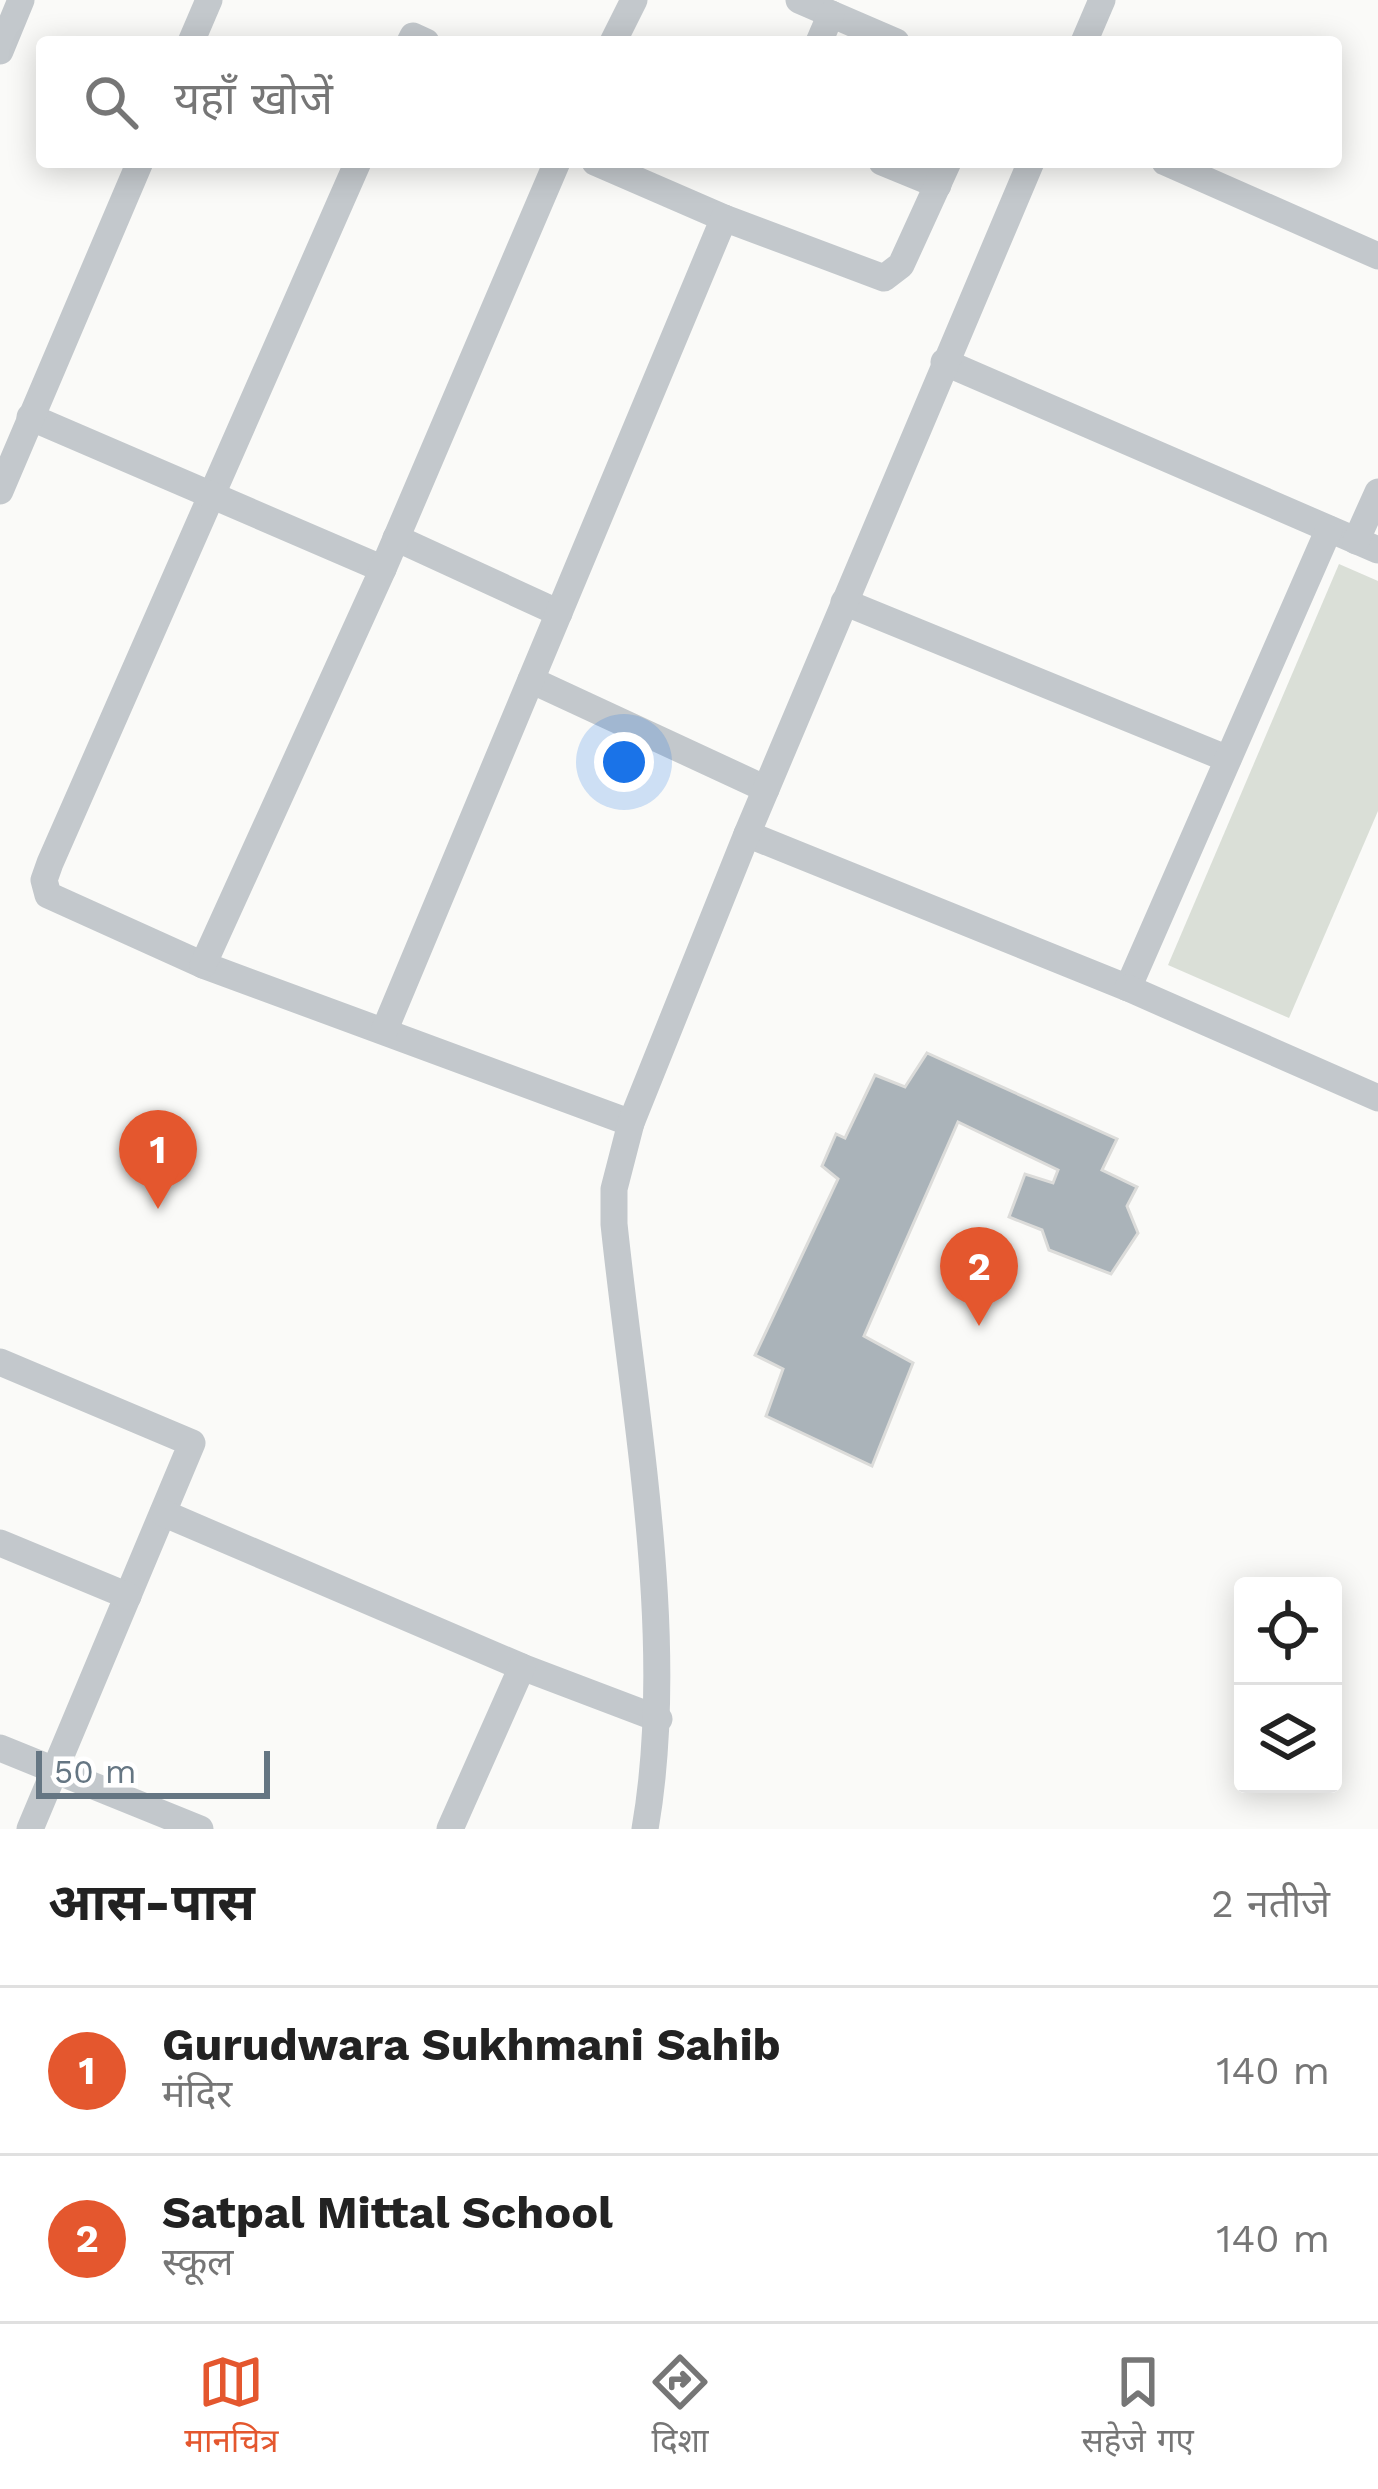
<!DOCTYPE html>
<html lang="hi">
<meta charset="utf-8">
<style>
body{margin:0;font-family:"Work Sans","Noto Sans Devanagari",sans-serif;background:#f6f6f6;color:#222}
.controls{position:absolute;right:36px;bottom:36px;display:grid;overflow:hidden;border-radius:12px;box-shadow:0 6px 30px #0003}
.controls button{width:108px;height:108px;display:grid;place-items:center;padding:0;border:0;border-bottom:3px solid #e0e0e0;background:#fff;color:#222;font:60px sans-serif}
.scale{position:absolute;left:36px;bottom:30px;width:234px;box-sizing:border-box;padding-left:12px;border:6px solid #657683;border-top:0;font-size:33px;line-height:42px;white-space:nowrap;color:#657683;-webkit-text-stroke:9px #fff;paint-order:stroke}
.you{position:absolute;left:624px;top:762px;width:42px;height:42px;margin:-30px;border:9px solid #fff;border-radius:50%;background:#1a73e8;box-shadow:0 0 0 18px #1a73e833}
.badge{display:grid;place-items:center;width:78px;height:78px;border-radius:50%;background:#e4572e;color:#fff;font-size:39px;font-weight:700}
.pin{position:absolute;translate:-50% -99px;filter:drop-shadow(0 3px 6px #0008)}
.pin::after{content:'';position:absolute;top:63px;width:42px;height:36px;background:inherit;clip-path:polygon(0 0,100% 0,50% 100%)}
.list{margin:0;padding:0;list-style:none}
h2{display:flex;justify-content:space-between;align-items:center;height:156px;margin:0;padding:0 48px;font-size:51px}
h2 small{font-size:39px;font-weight:400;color:#767676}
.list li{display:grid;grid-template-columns:78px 1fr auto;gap:36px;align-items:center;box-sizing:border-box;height:168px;padding:0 48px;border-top:3px solid #e0e0e0}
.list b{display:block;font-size:45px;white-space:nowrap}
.list p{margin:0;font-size:39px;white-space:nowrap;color:#767676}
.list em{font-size:39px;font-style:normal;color:#767676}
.icon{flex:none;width:66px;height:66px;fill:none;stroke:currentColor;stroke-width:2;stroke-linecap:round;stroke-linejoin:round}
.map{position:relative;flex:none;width:1378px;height:1829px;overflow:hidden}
.search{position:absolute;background:#fff;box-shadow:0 6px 30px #0003;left:36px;right:36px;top:36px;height:132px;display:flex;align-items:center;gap:30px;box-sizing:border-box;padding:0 42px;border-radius:12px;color:#767676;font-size:45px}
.sheet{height:492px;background:#fff}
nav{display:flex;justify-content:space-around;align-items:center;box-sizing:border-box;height:168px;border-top:3px solid #e0e0e0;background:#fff;font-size:33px;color:#767676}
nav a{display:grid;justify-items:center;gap:6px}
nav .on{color:#e4572e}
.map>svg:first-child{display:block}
.green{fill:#dadfd7}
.building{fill:#aab3b9;stroke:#dcdcda;stroke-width:3}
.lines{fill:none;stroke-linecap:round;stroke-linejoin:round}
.street{stroke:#c3c8cc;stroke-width:27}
</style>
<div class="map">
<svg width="1378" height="1829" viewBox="0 0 1378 1829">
<rect width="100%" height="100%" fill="#fafaf8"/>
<!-- green -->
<path class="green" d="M1339 564 1378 581V811L1289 1018 1168 965Z"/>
<!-- building -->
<path class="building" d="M927 1053 1117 1139 1102 1170 1137 1187 1127 1206 1138 1233 1111 1274 1049 1250 1042 1230 1009 1217 1025 1174 1053 1183 1058 1170 958 1122 864 1336 913 1363 872 1466 766 1416 783 1369 755 1355 838 1179 822 1166 836 1134 845 1138 875 1075 905 1087Z"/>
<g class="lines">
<!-- street -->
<g class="street">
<path d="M799 0 896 42"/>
<path d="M191 42 209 0"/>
<path d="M410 42 413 36 426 42"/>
<path d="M613 42 634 0"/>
<path d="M819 42 831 14"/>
<path d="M1084 42 1102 0"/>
<path d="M0 51 21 0"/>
<path d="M358 162 50 863 44 880 48 895 203 965 631 1123"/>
<path d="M595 162 724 218"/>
<path d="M882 162 938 185"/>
<path d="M1165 162 1378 256"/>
<path d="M944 362 1378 550"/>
<path d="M30 417 383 569"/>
<path d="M0 491 140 162"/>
<path d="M396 538 559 613"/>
<path d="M1356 541 1378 492"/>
<path d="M844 602 1228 759"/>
<path d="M531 680 766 789"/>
<path d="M747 834 1128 988 1329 529"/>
<path d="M203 965 383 569 557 162"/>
<path d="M1128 988 1378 1098"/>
<path d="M385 1029 724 218 884 278 901 265 948 162"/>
<path d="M0 1362 192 1443 30 1829"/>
<path d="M163 1513 522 1667 659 1719"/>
<path d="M0 1543 128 1596"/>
<path d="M0 1748 200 1829"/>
<path d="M450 1829 522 1667"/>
<path d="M645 1829C678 1640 634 1416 614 1224V1189L631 1123 747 834 1031 162"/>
</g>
</g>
</svg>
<div class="controls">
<button><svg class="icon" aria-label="locate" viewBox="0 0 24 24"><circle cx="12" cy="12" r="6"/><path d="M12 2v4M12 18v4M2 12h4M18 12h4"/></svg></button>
<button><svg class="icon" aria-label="layers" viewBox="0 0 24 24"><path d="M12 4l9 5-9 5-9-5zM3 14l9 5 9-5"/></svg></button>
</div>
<div class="scale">50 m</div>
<div class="you"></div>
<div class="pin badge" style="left:158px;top:1209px">1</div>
<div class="pin badge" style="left:979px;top:1326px">2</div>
<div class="search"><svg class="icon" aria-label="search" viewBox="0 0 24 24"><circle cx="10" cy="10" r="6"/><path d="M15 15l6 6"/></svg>यहाँ खोजें</div>
</div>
<section class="sheet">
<h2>आस-पास<small>2 नतीजे</small></h2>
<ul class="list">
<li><span class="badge">1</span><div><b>Gurudwara Sukhmani Sahib</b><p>मंदिर</p></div><em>140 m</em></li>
<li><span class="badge">2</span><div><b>Satpal Mittal School</b><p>स्कूल</p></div><em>140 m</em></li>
</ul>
</section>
<nav>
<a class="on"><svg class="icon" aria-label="map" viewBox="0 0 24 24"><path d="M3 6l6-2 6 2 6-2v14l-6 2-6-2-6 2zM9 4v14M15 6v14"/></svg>मानचित्र</a>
<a><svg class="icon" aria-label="directions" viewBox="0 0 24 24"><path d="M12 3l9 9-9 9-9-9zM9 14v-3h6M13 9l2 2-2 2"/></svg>दिशा</a>
<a><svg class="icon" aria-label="saved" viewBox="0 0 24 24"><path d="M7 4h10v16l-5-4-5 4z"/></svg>सहेजे गए</a>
</nav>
